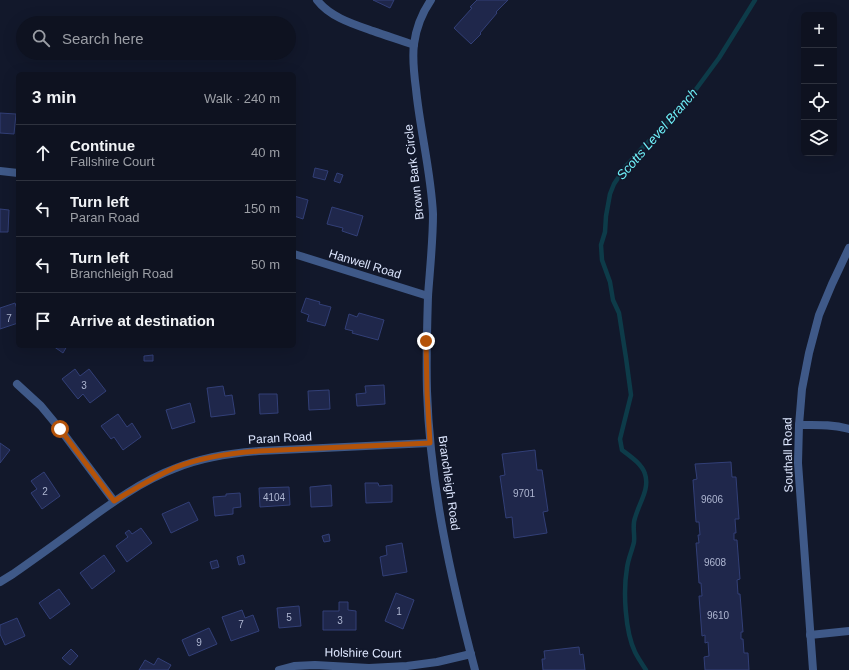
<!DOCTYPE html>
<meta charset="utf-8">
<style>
body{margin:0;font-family:Arial,sans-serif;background:#171b29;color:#f1f3f6}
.controls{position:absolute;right:12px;top:12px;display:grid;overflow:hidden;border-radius:6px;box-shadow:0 4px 16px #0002}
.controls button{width:36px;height:36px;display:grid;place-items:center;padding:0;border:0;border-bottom:1px solid #2e323e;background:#0e1220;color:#f1f3f6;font:20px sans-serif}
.stop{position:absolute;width:12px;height:12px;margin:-9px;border:3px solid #b45309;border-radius:50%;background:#fff}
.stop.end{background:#b45309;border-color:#fff;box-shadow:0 1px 4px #0008}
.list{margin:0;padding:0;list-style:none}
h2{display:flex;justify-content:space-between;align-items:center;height:52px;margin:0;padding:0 16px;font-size:17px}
h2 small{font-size:13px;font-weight:400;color:#9b9ea5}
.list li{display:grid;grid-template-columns:26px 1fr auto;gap:12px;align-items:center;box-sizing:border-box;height:56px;padding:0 16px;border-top:1px solid #2e323e}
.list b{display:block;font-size:15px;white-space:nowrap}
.list p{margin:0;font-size:13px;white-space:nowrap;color:#9b9ea5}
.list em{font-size:13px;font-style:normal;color:#9b9ea5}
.icon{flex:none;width:22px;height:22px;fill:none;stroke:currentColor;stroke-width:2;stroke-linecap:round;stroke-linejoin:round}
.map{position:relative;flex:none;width:849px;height:670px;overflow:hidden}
.search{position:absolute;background:#0e1220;box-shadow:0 4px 16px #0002;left:16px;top:16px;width:280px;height:44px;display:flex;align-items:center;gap:10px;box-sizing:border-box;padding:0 14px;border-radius:22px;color:#9b9ea5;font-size:15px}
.panel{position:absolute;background:#0e1220;box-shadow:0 4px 16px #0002;left:16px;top:72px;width:280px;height:276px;border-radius:6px}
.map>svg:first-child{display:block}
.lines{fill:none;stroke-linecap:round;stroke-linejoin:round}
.stream{stroke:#0d3b49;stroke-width:4.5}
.building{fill:#1f274b;stroke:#323f77}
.street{stroke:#3f5988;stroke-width:8}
.route{stroke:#b45309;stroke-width:5}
.labels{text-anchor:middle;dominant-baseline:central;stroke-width:3.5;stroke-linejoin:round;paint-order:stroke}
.number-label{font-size:10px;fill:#aeb6d1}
.street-label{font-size:12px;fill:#dde6fe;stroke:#12182b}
.water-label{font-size:13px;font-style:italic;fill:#6ff1fa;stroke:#12182b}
</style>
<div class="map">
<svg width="849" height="670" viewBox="0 0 849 670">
<rect width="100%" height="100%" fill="#12182b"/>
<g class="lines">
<!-- stream -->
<path class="stream" d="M646 670C642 664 638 658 635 652 625 631 623 591 627 568 628 559 632 551 634 542 635 534 632 525 635 518 639 503 650 489 645 474 642 464 630 456 622 450L620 439 631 395 626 358 619 313 613 300 610 282 602 260 601 245 605 232 606 216 610 194 614 184 626 166 644 146 681 109 694 92 719 58 755 0"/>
</g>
<!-- building -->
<g class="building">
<path d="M373 0H394L390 8Z"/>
<path d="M477 0H508L496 12 497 13 480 33 481 34 471 44 454 28 472 8 470 7Z"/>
<path d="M0 113 16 114 14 134 0 133Z"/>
<path d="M315 168 328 171 325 180 313 177Z"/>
<path d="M337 173 343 175 340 183 334 181Z"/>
<path d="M294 196 308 200 303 219 294 216Z"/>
<path d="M332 207 363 216 357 236 342 231 343 228 327 224Z"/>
<path d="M0 209 9 210 8 232H0Z"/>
<path d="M306 298 320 302 319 304 331 307 325 326 307 321 309 315 301 312Z"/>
<path d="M15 303 18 312V323L0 329V308Z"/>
<path d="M359 313 384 320 378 340 352 333 353 331 345 329 349 314 357 317Z"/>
<path d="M53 346H67L63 353Z"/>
<path d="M153 355V361H144V356Z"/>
<path d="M75 369 80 376 89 369 106 391 90 403 83 394 78 399 62 379Z"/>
<path d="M384 385 385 404 357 406 356 394 366 393 365 386Z"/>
<path d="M223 386 225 396 232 395 235 414 211 417 207 388Z"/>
<path d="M329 390 330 409 309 410 308 391Z"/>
<path d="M259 394H277L278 413 260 414Z"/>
<path d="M190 403 195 422 172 429 166 410Z"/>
<path d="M118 414 127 427 132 423 141 437 123 450 114 437 111 439 101 426Z"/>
<path d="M0 443 10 450 0 463Z"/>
<path d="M535 450 537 470H542L548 511 543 512 547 533 514 538 512 517 506 518 500 476 505 475 502 454Z"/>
<path d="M731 462 732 477H736L739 519H735L736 533H734V540H737L740 579 737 580 738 594H740L743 632H741V639H743L744 653H748L749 670H705L704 657 709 656 708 642 705 643V635L702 636 699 596H702L701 583H699L696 543H699L698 535H700L699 522H696L693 480 697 479 695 464Z"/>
<path d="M44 472 60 496 42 509 31 493 37 489 31 481Z"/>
<path d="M365 483H378L379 486 392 485V502L366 503Z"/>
<path d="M331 485 332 506 311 507 310 487Z"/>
<path d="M289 487 290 505 260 507 259 488Z"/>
<path d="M240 493 241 507 233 508V514L215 516 213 497 226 496V494Z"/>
<path d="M189 502 198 520 171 533 162 514Z"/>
<path d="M141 528 152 543 127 562 116 546 128 537 125 533 129 530 132 534Z"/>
<path d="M329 534 330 541 324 542 322 536Z"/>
<path d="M402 543 407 572 383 576 380 557 387 555 386 546Z"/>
<path d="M104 555 115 571 92 589 80 573Z"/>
<path d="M243 555 245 563 239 565 237 557Z"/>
<path d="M217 560 219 567 212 569 210 562Z"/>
<path d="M59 589 70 604 50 619 39 603Z"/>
<path d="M396 593 414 600 403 629 385 621Z"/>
<path d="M339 602H348V610L356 611V630H323V611H339Z"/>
<path d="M299 606 301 626 279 628 277 608Z"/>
<path d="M242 610 245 618 253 615 259 631 231 641 222 617Z"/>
<path d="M17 618 25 636 5 645 0 634V625Z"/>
<path d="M209 628 217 644 189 656 182 640Z"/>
<path d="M579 647 580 655 583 654 585 670H543L542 659H545L544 651Z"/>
<path d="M71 649 78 656 70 665 62 658Z"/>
<path d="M158 658 171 665 168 670H139L145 660 154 665Z"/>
</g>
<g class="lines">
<!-- street -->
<g class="street">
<path d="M317 0C330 17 353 24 373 31 387 36 400 40 414 45"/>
<path d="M431 0C422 13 416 29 414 44 412 59 414 74 416 89 420 130 431 172 433 214 433 241 430 268 428 296 427 328 426 359 427 391 430 486 451 579 475 670"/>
<path d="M0 171 18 173"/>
<path d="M294 254 428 296"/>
<path d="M17 384 41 406 60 429 114 501"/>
<path d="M799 425C815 425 833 424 849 429"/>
<path d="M0 582 13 574C36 558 58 542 80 526 110 504 141 481 176 468 203 457 230 453 259 451L430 443"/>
<path d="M810 635 849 631"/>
<path d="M279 670 294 666 315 665 369 668 407 666 437 662 471 654"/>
<path d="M813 670 798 463 799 425 802 389 809 353 819 315 832 284 849 248"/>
</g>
</g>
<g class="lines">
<!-- route -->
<path class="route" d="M60 429 114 501C134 489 153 478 174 468 201 457 230 453 259 451L430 443 427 393 426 341"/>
</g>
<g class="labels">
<!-- number labels -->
<g class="number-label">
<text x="9" y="318">7</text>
<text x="84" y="385">3</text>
<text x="45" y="491">2</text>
<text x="524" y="493">9701</text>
<text x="274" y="497">4104</text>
<text x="712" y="499">9606</text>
<text x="715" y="562">9608</text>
<text x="399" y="611">1</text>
<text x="718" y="615">9610</text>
<text x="289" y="617">5</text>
<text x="340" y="620">3</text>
<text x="241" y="624">7</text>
<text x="199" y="642">9</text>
</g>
<!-- street labels -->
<g class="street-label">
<text transform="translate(414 172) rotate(-97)">Brown Bark Circle</text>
<text transform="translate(365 264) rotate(17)">Hanwell Road</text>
<text transform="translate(280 438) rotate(-3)">Paran Road</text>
<text transform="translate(788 455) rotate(-91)">Southall Road</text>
<text transform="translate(449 483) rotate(82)">Branchleigh Road</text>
<text transform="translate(363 653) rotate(1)">Holshire Court</text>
</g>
<!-- water labels -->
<g class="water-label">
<text transform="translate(657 134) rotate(-49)">Scotts Level Branch</text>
</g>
</g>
</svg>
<div class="controls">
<button>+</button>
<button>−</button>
<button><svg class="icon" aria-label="locate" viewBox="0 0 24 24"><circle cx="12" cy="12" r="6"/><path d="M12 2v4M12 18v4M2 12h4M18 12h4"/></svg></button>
<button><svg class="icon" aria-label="layers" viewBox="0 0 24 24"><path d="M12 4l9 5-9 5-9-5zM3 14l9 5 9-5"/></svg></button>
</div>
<div class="stop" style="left:60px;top:429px"></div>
<div class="stop end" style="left:426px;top:341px"></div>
<div class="search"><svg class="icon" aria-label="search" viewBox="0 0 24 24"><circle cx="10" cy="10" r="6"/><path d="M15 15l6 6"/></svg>Search here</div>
<section class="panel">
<h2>3 min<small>Walk · 240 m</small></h2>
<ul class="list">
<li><svg class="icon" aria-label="ahead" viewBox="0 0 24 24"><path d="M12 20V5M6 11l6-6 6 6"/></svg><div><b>Continue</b><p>Fallshire Court</p></div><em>40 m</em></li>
<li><svg class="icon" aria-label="left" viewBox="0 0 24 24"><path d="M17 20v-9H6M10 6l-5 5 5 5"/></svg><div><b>Turn left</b><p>Paran Road</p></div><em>150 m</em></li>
<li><svg class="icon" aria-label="left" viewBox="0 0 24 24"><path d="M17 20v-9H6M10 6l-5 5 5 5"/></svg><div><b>Turn left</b><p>Branchleigh Road</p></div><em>50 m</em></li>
<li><svg class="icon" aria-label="arrive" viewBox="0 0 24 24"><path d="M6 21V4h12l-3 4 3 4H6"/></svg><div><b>Arrive at destination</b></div></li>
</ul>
</section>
</div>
